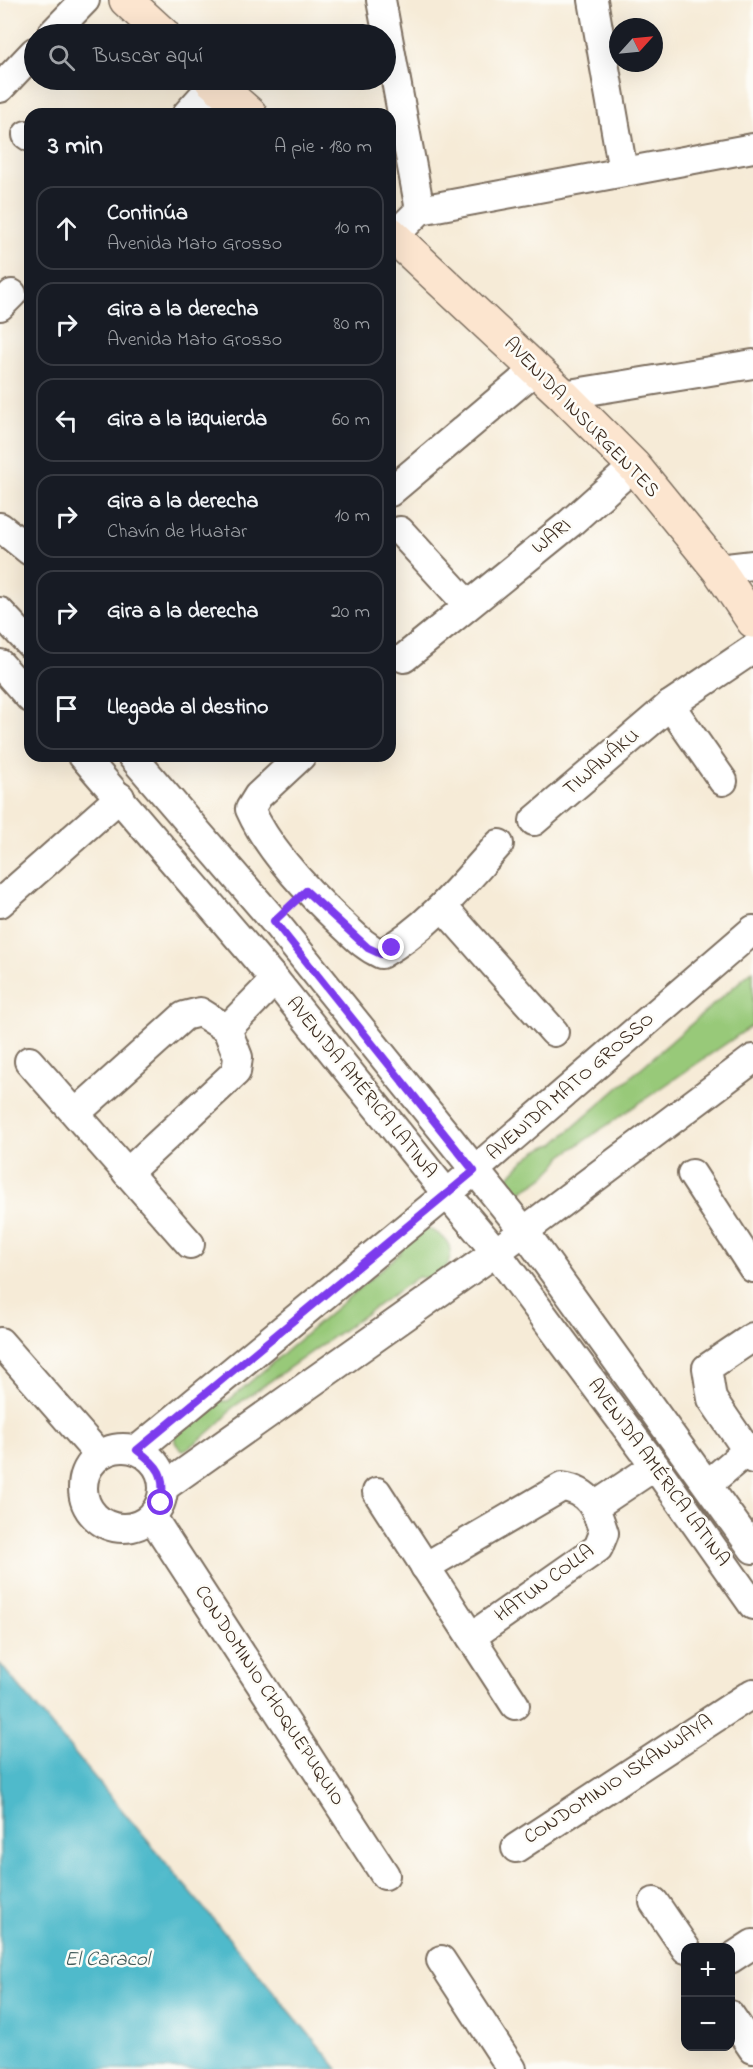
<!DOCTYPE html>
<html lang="es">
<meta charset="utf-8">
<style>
body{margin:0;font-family:"Indie Flower",sans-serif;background:#242831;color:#f1f3f6}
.controls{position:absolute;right:18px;bottom:18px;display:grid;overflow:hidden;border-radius:12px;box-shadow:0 6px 24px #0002}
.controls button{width:54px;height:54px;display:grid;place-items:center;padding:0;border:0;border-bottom:2px solid #363941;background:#171b24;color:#f1f3f6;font:30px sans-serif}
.compass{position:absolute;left:609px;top:18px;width:54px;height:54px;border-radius:50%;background:#171b24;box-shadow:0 6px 24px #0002;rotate:63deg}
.stop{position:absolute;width:18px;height:18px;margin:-14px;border:4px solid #7c3aed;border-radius:50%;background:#fff}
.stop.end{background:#7c3aed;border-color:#fff;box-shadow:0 2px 6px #0008}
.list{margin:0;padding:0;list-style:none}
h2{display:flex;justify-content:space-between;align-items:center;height:78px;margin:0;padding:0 24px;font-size:26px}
h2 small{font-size:20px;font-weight:400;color:#9ea1a6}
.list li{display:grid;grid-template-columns:39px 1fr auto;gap:18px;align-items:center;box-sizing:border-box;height:84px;margin:0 12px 12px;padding:0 12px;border:2px solid #363941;border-radius:18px}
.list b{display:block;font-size:22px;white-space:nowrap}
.list p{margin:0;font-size:20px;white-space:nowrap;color:#9ea1a6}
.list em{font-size:20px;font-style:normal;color:#9ea1a6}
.icon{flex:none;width:33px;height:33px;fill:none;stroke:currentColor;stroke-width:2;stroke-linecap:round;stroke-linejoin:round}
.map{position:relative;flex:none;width:753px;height:2069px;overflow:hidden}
.search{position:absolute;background:#171b24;box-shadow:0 6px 24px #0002;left:24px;top:24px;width:372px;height:66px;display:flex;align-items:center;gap:15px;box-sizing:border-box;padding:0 21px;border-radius:33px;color:#9ea1a6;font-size:22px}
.panel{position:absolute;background:#171b24;box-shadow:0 6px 24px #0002;left:24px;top:108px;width:372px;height:654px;border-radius:18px}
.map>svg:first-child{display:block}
.green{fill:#98c979;stroke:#6a7a4c;stroke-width:1.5}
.water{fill:#4fbacb;stroke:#457274;stroke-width:1.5}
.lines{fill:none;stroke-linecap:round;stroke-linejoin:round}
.minor-casing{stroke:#7c6e5f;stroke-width:32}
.secondary-casing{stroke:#7c6e5f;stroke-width:36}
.minor{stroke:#fff;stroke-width:28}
.secondary{stroke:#fce5cf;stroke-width:33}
.route{stroke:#7c3aed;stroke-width:8}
.labels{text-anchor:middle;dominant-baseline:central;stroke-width:5;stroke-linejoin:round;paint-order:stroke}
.street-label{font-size:20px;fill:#3b2a1e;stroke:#fdfcf7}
.water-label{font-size:21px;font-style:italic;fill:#425c5b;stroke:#fdfcf7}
</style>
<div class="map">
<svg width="753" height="2069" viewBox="0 0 753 2069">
<rect width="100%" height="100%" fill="#fdfcf7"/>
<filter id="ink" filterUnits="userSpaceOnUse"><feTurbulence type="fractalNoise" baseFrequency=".0167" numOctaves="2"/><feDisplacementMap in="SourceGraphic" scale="12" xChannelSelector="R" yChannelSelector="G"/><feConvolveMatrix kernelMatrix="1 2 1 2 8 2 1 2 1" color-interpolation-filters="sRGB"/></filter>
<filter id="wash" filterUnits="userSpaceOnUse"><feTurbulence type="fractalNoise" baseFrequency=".008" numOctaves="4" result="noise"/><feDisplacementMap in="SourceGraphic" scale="24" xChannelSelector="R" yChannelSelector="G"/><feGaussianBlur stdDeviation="1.35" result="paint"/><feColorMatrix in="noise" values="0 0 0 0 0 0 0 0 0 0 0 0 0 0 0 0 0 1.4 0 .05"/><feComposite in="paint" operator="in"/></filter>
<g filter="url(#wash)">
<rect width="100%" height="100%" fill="#f6ebd7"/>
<!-- green -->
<g class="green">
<path d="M753 970V1025L562 1156C553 1174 534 1184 516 1194L508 1189 507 1179C519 1164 535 1148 554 1144Z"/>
<path d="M421 1226C439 1232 457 1242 448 1264 445 1270 438 1275 434 1279L418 1277 232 1408C226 1419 194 1447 183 1450 175 1445 173 1441 176 1432L218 1401H228L400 1253 403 1237Z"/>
</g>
<!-- water -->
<path class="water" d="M0 1664 338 2069H0Z"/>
</g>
<g filter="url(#ink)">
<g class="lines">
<defs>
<g id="minor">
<path d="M381 0 420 210"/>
<path d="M593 0 623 171"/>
<path d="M52 34 85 0"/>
<path d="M0 88 34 52"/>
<path d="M187 114 215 83"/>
<path d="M27 135 30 137"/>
<path d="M394 236 420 210 753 148"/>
<path d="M0 306 12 294"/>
<path d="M563 395 753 364"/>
<path d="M390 492 536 369"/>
<path d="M0 527 30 551"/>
<path d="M400 531 468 605"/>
<path d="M718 569 753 565"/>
<path d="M0 612 30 644"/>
<path d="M404 658 569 524 634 466"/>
<path d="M0 664 30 698"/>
<path d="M670 705 723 781"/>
<path d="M83 756 275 980 447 1194 496 1252 655 1466 753 1605"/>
<path d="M132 756 274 921 524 1231 753 1549"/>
<path d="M301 756 258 796 250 809C268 850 309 893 341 923 354 935 365 947 381 954 429 927 463 884 499 844"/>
<path d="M534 821 670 705 753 649"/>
<path d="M0 903 120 797"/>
<path d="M443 907 554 1032"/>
<path d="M227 1029 275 980"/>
<path d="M29 1061 190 1244"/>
<path d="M76 1113 184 1016 200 1012 227 1029 238 1057 236 1072 127 1173"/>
<path d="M692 1174 753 1268"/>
<path d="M753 1337 707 1368 712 1399 753 1459"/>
<path d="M0 1342 99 1455"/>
<circle cx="123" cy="1488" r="40"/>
<path d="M137 1450 447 1194 753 930"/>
<path d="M708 1484 747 1451"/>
<path d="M164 1487 496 1252 753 1059"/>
<path d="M377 1492 515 1705"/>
<path d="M595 1506 655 1466"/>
<path d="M152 1517 385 1875"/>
<path d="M425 1567 562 1487C591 1491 596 1509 604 1533L598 1548 471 1637"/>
<path d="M516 1848 753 1693"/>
<path d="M654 1902 686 1949"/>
<path d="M730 1959 753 1944"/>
<path d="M441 1960 512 2069"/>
<path d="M730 2015 753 2049"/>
</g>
<g id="secondary">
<path d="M126 0 163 34"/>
<path d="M211 80 250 114"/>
<path d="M390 233 563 395 634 466 718 569 753 621"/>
</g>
</defs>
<!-- minor casing -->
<use href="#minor" class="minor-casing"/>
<!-- secondary casing -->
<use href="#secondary" class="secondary-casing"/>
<!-- minor -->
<use href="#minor" class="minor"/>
<!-- secondary -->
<use href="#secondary" class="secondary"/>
</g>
</g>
<g class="lines" filter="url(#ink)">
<!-- route -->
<path class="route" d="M161 1503C166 1475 159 1466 137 1450L474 1171 274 921 306 891 368 948 381 954 392 948"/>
</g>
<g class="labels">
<!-- street labels -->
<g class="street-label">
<text transform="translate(581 418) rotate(46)">AVENIDA INSURGENTES</text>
<text transform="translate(552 537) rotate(-39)">WARI</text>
<text transform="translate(602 763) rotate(-40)">TIWANÁKU</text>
<text transform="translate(571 1087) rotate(-41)">AVENIDA MATO GROSSO</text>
<text transform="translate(361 1088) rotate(51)">AVENIDA AMÉRICA LATINA</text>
<text transform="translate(658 1473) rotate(54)">AVENIDA AMÉRICA LATINA</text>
<text transform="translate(545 1584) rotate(-36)">HATUN COLLA</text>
<text transform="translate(269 1696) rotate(57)">CONDOMINIO CHOQUEPUQUIO</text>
<text transform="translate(619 1780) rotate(-33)">CONDOMINIO ISKANWAYA</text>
</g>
<!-- water labels -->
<g class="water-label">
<text x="107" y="1960">El Caracol</text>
</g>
</g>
</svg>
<div class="controls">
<button>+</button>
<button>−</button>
</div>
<svg class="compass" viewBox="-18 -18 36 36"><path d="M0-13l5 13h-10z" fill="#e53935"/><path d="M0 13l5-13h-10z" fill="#9ea1a6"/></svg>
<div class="stop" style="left:161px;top:1503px"></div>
<div class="stop end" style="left:392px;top:948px"></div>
<div class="search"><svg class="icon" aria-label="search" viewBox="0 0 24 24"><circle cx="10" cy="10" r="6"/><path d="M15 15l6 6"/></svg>Buscar aquí</div>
<section class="panel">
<h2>3 min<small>A pie · 180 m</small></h2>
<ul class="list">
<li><svg class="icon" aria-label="ahead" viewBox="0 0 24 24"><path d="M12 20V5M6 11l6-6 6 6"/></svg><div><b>Continúa</b><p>Avenida Mato Grosso</p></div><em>10 m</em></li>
<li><svg class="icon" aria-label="right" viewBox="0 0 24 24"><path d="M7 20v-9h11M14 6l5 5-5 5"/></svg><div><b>Gira a la derecha</b><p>Avenida Mato Grosso</p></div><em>80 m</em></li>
<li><svg class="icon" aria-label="left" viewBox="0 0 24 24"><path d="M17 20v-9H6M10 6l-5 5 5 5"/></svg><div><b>Gira a la izquierda</b></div><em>60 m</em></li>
<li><svg class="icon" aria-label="right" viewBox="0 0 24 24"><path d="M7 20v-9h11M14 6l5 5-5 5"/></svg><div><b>Gira a la derecha</b><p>Chavín de Huatar</p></div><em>10 m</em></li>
<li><svg class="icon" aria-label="right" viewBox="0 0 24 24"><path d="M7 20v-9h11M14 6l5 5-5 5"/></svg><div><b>Gira a la derecha</b></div><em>20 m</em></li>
<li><svg class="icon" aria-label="arrive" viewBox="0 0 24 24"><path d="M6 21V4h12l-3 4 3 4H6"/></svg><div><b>Llegada al destino</b></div></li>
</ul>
</section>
</div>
